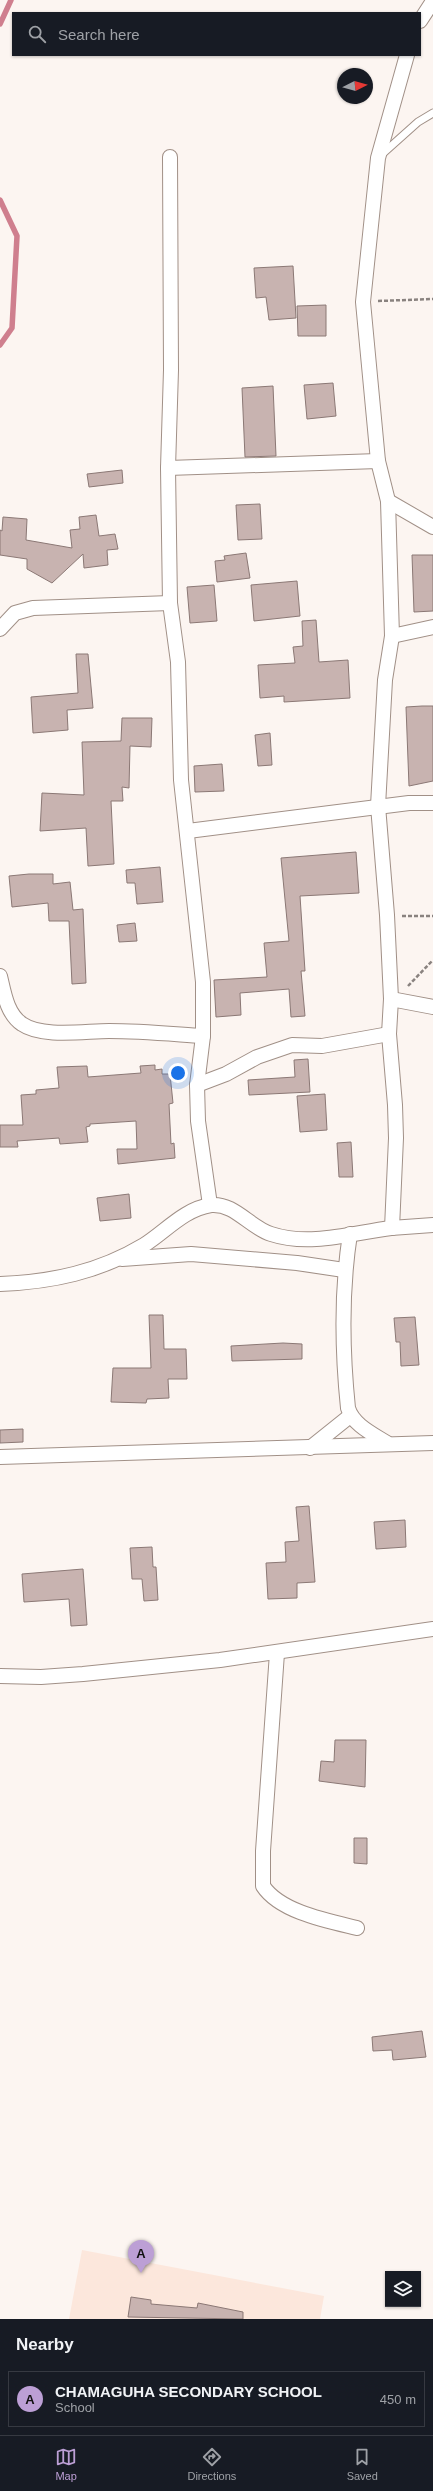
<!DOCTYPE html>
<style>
body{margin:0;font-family:Helvetica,sans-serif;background:#20242c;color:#f1f3f6}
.controls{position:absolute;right:12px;bottom:12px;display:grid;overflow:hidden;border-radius:0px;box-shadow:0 1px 3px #0004}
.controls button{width:36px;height:36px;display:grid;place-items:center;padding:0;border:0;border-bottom:1px solid #363941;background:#171b24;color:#f1f3f6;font:20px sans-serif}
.compass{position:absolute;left:337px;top:68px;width:36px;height:36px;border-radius:50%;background:#171b24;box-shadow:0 1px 3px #0004;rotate:84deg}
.you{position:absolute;left:178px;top:1073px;width:14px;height:14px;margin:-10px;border:3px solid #fff;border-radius:50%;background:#1a73e8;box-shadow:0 0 0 6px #1a73e833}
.badge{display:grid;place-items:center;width:26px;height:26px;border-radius:50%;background:#bc9fd5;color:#111;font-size:13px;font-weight:700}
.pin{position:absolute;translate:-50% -33px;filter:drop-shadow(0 1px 2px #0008)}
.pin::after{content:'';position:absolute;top:21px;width:14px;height:12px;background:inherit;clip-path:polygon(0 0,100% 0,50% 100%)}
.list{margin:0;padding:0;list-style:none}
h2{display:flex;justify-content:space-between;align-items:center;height:52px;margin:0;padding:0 16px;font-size:17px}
h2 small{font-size:13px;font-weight:400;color:#9ea1a6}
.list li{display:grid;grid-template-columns:26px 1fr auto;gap:12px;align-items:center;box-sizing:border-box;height:56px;margin:0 8px 8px;padding:0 8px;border:1px solid #363941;border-radius:0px}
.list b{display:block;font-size:15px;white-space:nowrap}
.list p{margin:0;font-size:13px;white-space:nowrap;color:#9ea1a6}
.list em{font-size:13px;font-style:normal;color:#9ea1a6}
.icon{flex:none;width:22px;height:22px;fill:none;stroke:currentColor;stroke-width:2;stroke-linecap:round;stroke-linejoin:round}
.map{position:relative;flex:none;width:433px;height:2319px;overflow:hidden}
.search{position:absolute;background:#171b24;box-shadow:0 1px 3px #0004;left:12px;right:12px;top:12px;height:44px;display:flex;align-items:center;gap:10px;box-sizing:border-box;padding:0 14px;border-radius:0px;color:#9ea1a6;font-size:15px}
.sheet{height:116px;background:#171b24}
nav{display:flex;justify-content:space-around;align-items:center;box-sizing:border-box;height:56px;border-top:1px solid #363941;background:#171b24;font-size:11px;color:#9ea1a6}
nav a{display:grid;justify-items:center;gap:2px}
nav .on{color:#bc9fd5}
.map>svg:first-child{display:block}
.built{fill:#fce7dc}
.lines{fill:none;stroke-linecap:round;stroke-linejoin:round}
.stream{stroke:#cf7f8e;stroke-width:5.5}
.building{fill:#c8b3b0;stroke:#8b7875}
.service-casing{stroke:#a19087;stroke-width:9}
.minor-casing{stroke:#a19087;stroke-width:16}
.path{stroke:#89827f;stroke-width:2.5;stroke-dasharray:4 2;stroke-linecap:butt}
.service{stroke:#fff;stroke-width:7}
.minor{stroke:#fff;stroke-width:14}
</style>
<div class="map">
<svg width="433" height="2319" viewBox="0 0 433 2319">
<rect width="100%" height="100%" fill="#fcf5f1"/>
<!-- built -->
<path class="built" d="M82 2250 324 2296 320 2319H69Z"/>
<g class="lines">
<!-- stream -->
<g class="stream">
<path d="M0 24 11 0"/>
<path d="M0 200 17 236 12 328 0 345"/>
</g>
</g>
<!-- building -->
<g class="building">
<path d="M293 266 296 318 269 320 266 297 256 298 254 268Z"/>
<path d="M326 305V336H298L297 306Z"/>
<path d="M333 383 336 416 307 419 304 385Z"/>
<path d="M273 386 276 456 245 457 242 388Z"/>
<path d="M122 470 123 483 89 487 87 474Z"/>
<path d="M260 504 262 539 238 540 236 505Z"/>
<path d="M96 515 99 536 115 534 118 549 107 550 108 565 84 568 83 554 52 583 27 569V559L0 555V530L2 531 3 517 27 519 26 540 72 548 70 530 80 529 79 517Z"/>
<path d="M246 553 250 578 217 582 215 561 225 560 224 556Z"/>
<path d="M412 555H433V611L414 612Z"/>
<path d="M297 581 300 616 254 621 251 585Z"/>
<path d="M214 585 217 621 190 623 187 587Z"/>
<path d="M316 620 319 662 348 660 350 698 284 702V696L260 698 258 665 295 663 293 647 303 646 302 621Z"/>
<path d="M76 654H88L93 708 67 710 68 730 33 733 31 697 78 693Z"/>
<path d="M422 706H433V781L409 786 406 707Z"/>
<path d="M122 718H152L151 747 130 746 129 788 122 787 123 801H111L114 864 88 866 86 828 40 831 42 793 84 795 82 742 121 741Z"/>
<path d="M270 733 272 765 258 766 255 735Z"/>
<path d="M222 764 224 791 195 792 194 766Z"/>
<path d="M356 852 359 893 300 896 305 971H301L305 1016 291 1017 289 989 240 993 241 1015 216 1017 214 980 267 977 264 943 289 941 281 858Z"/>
<path d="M160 867 163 902 137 904 135 883H127L126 870Z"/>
<path d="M29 874H53V884L70 882 73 910 83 909 86 983 72 984 69 921H49L48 903 12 907 9 876Z"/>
<path d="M135 923 137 941 119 942 117 925Z"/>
<path d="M308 1059 310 1092 249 1095 248 1080 295 1077 294 1060Z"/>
<path d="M155 1065V1070L162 1069V1074H170L173 1103 169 1104 171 1144 174 1143 175 1158 118 1164 117 1149H137L136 1121 90 1124V1126L86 1127 88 1142 60 1144 59 1138 17 1141 18 1147H0V1125H23L21 1095 36 1094V1090L59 1088 57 1067 87 1066 88 1077 141 1073 140 1066Z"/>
<path d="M325 1094 327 1130 300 1132 297 1096Z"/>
<path d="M351 1142 353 1177H339L337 1143Z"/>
<path d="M129 1194 131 1218 100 1221 97 1198Z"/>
<path d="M149 1315H163L164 1349H186L187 1379H168L169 1398 147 1399 146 1403 111 1402 113 1368H151Z"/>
<path d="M415 1317 419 1365 401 1366 400 1342H396L394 1318Z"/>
<path d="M283 1343 302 1344V1359L232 1361 231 1346Z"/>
<path d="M23 1429V1442L0 1443V1430Z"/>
<path d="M309 1506 315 1582 297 1583V1598L268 1599 266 1563 286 1562 285 1542 299 1541 296 1507Z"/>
<path d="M405 1520 406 1547 376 1549 374 1522Z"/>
<path d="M152 1547 153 1567H156L158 1600 144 1601 142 1579H132L130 1548Z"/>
<path d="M83 1569 87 1625 71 1626 69 1599 24 1602 22 1574Z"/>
<path d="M335 1740H366L365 1787 319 1781 321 1761 334 1762Z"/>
<path d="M354 1838H367V1864L354 1863Z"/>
<path d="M422 2031 426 2057 393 2060 392 2050 373 2051 372 2037Z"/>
<path d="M131 2297 151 2300V2304L197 2308 198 2303 243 2312V2319L128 2317Z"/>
</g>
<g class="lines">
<defs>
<path id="service" d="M380 156 418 122 433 113"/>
<g id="minor">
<path d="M420 21 433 1"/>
<path d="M170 157 171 370 168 468 170 603 178 662 181 780 203 982V1036L197 1085 198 1121 210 1205"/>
<path d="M168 468 378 461"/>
<path d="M388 501 433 527"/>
<path d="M0 629 15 613 33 608 170 603"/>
<path d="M392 636 433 627"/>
<path d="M188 831 409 803H433"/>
<path d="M0 976C4 993 7 1014 22 1024 42 1038 85 1031 109 1031 140 1031 172 1034 203 1036"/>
<path d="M391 999 433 1007"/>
<path d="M197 1085 226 1074 257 1057 292 1045 322 1046 389 1034"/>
<path d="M392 1228 396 1138 395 1105 389 1034 391 999 387 915 378 806 385 680 392 636 388 501 378 461 363 302 378 158 407 55"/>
<path d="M350 1234C341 1292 342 1350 348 1408 353 1425 373 1434 387 1443"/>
<path d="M122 1259 191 1254 297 1263 344 1270"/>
<path d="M0 1284C52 1282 99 1272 144 1245 165 1232 184 1209 211 1205 235 1203 249 1227 271 1234 310 1247 352 1233 391 1228 405 1227 419 1226 433 1225"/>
<path d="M310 1448 350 1416"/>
<path d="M0 1457 433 1443"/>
<path d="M277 1653 263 1851V1886C280 1912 328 1921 357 1928"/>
<path d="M0 1676 41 1677 83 1674 220 1660 433 1629"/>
</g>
</defs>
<!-- service casing -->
<use href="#service" class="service-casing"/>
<!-- minor casing -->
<use href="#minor" class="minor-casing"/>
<!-- path -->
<g class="path">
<path d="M378 301 433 299"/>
<path d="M402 916H433"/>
<path d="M408 986 433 960"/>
</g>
<!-- service -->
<use href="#service" class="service"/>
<!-- minor -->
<use href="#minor" class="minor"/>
</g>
</svg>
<div class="controls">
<button><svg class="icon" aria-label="layers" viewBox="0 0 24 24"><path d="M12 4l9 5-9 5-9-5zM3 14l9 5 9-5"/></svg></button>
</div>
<svg class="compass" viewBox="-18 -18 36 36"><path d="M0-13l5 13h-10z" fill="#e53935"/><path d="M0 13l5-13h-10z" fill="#9ea1a6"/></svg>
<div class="you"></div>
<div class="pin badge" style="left:141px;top:2273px">A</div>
<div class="search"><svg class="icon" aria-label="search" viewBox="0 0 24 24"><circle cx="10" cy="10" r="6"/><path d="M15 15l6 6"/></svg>Search here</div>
</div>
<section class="sheet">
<h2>Nearby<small></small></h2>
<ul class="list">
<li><span class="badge">A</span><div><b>CHAMAGUHA SECONDARY SCHOOL</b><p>School</p></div><em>450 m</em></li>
</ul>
</section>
<nav>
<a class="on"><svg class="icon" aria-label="map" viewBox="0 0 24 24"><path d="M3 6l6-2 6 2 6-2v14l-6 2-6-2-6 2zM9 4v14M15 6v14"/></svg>Map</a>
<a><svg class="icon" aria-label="directions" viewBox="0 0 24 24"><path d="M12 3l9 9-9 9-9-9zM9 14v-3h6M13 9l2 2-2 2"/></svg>Directions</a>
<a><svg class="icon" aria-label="saved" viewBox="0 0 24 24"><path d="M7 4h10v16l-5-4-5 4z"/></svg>Saved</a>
</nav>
